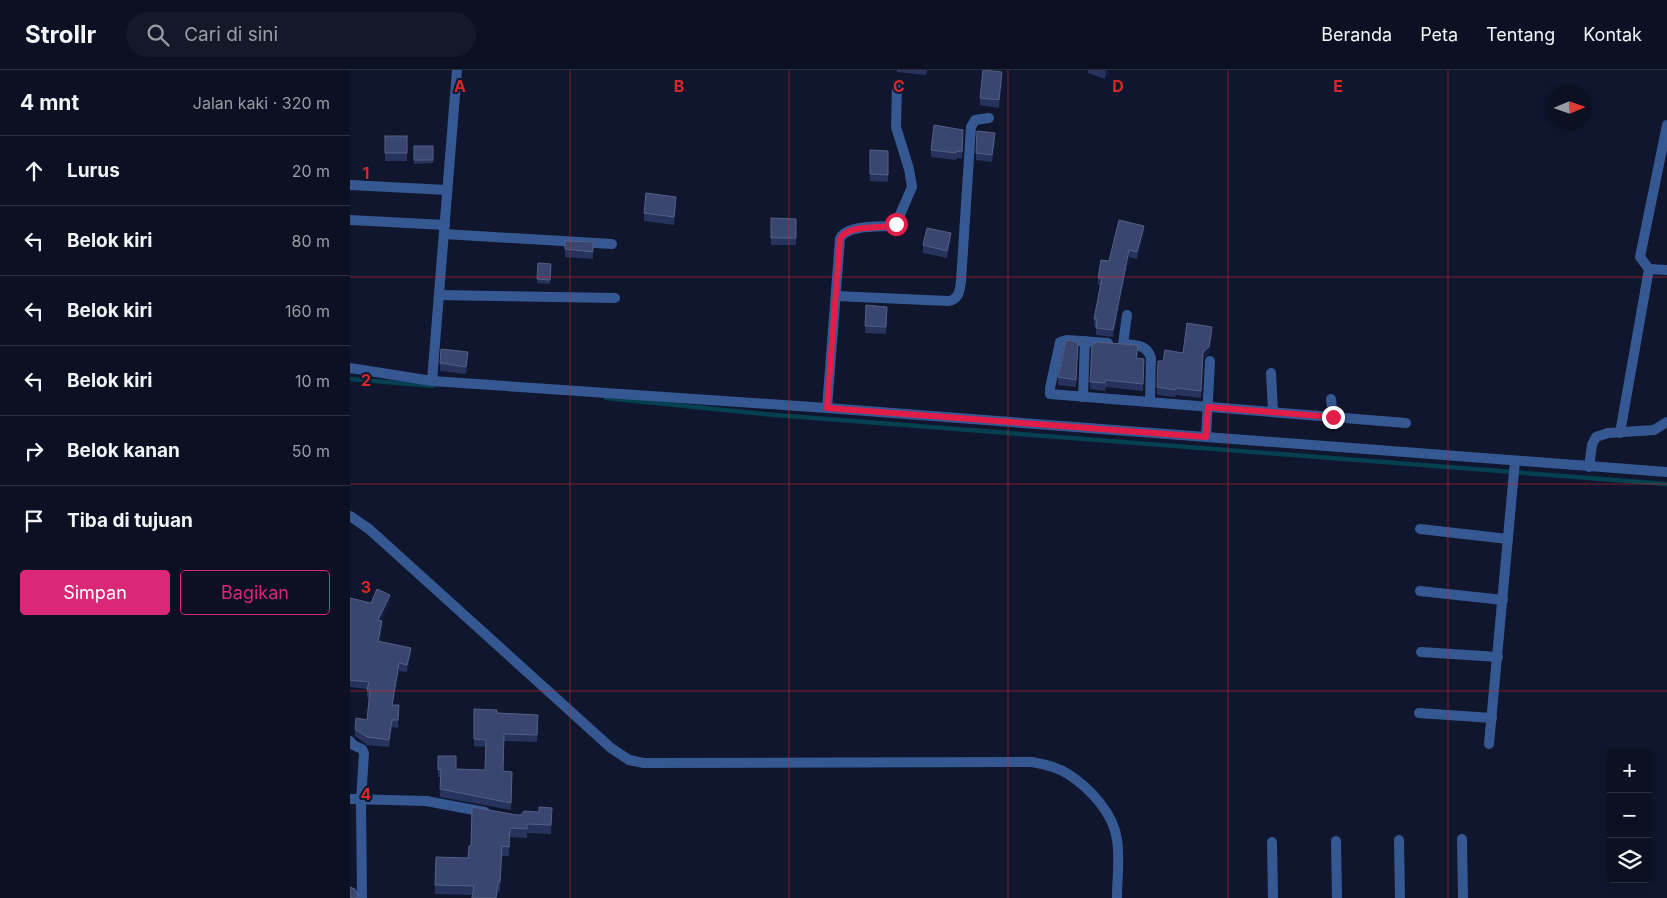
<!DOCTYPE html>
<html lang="id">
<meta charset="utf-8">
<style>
body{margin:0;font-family:Inter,sans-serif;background:#14192a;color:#f1f3f6}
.controls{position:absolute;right:15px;bottom:15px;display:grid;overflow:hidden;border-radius:5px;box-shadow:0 2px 12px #0003}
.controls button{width:45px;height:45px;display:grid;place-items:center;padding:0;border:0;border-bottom:1px solid #2b3040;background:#0b1022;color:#f1f3f6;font:25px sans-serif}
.compass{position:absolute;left:1197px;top:15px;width:45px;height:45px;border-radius:50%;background:#0b1022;box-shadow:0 2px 12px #0003;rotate:88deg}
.stop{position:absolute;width:15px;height:15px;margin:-11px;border:4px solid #e11d48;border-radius:50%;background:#fff}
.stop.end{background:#e11d48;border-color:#fff;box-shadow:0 1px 5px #0008}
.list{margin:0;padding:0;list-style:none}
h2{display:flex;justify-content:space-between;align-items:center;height:65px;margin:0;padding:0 20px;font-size:21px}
h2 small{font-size:16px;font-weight:400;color:#9a9da5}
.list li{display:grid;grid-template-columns:32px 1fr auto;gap:15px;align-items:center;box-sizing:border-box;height:70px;padding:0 20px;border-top:1px solid #2b3040}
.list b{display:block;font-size:19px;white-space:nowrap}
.list em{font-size:16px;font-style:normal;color:#9a9da5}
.actions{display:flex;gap:10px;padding:15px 20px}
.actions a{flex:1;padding:11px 0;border:1px solid #db2777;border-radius:5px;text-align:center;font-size:18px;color:#db2777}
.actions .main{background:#db2777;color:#fff}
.icon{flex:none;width:28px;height:28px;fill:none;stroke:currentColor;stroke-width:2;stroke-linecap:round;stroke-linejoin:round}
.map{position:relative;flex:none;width:1317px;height:828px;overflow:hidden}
header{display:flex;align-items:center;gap:30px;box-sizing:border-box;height:70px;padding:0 25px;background:#0b1022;border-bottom:1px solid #2b3040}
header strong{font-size:24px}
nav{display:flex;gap:28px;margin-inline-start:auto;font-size:18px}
.search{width:350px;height:45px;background:#14192a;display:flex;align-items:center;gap:12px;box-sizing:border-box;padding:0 18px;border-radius:28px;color:#9a9da5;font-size:19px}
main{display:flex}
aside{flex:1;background:#0b1022}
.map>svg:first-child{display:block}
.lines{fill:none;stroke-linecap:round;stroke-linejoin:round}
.stream{stroke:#054051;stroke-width:4.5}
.street{stroke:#355892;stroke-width:10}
.wall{fill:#27335d}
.shaded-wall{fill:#151f43}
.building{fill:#3a466f;stroke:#545f85}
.route{stroke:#e11d48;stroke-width:6}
.grid{fill:none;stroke:#d62828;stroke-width:1;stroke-opacity:0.55}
.grid-label{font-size:16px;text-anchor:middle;font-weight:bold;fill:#d62828;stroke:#0f162e;stroke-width:4;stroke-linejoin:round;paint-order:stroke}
</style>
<header>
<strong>Strollr</strong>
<div class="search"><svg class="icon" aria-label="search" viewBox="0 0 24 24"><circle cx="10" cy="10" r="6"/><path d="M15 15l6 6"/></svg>Cari di sini</div>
<nav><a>Beranda</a><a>Peta</a><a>Tentang</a><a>Kontak</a></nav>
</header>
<main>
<aside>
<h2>4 mnt<small>Jalan kaki · 320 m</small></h2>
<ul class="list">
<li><svg class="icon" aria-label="ahead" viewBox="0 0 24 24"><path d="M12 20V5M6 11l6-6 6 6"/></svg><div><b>Lurus</b></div><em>20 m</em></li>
<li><svg class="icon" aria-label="left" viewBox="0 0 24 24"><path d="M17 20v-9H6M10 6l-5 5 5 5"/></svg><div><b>Belok kiri</b></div><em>80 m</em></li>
<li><svg class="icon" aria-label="left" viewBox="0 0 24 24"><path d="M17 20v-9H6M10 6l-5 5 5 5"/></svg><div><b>Belok kiri</b></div><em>160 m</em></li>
<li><svg class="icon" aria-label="left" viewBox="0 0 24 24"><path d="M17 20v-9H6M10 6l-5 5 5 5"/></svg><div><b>Belok kiri</b></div><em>10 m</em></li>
<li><svg class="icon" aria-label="right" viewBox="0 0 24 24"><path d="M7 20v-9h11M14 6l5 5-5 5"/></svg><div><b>Belok kanan</b></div><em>50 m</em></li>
<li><svg class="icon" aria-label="arrive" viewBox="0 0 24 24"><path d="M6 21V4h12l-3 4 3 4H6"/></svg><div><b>Tiba di tujuan</b></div></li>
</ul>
<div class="actions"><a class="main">Simpan</a><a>Bagikan</a></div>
</aside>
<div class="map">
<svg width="1317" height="828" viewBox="0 0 1317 828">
<rect width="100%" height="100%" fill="#0f162e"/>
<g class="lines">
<!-- stream -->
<g class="stream">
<path d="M0 309 83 316"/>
<path d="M256 328 425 345 1317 414"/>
</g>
<!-- street -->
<g class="street">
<path d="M0 115 97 120"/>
<path d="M0 150 95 155"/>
<path d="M94 164 262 174"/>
<path d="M1299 199 1317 200"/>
<path d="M89 225 265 228"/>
<path d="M486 226 598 231C609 230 610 220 611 211L621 57 625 50 639 48"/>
<path d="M758 273 717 270 710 272 700 318V324L1056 353"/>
<path d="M773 274 777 245"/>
<path d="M775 274C787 275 797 275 801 288L800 332"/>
<path d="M0 298 82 311 477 338 1317 402"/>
<path d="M921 303 923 341"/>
<path d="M82 311 107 0"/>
<path d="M733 327 735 271"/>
<path d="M981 329 983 347"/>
<path d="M477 338 490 169C495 155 528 157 542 156L546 154 562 117 559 99 546 57 547 14"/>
<path d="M1270 363 1299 199 1290 187 1317 55"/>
<path d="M856 367 860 291"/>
<path d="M1239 397 1242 375 1246 367 1258 363 1304 360 1317 352"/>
<path d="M0 446 19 459 261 678 279 690 294 693 682 692C694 694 707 697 718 704 740 718 764 744 767 770 770 789 767 809 767 828"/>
<path d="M1070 459 1158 469"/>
<path d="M1070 521 1153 530"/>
<path d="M1071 582 1148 587"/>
<path d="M1069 643 1142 648"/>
<path d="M0 671 3 675 12 679 14 683 11 730 12 828"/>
<path d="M1139 674 1165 391"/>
<path d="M0 729 76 731 135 742"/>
<path d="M1112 769 1113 828"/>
<path d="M1049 770 1050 828"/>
<path d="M986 771 987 828"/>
<path d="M922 772 923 828"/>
</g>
</g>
<!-- wall -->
<g class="wall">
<path d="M547 0H577L576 5 547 2Z"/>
<path d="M738 0H759L755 9 738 3Z"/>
<path d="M652 9 649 38 630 35V28Z"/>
<rect x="35" y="66" width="22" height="25"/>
<path d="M613 67 612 89 607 88 606 90 581 87V80Z"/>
<path d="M645 71 642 92 626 90V83Z"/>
<path d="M64 76H83V93L64 94Z"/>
<path d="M520 80 538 81V112L520 111Z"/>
<path d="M326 135 324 155 294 151V143Z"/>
<path d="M421 148 446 149V175H421Z"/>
<path d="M794 164 787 189 779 187 763 267 746 265V257L744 256V249L750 215H748V208L759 191Z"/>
<path d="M601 171 597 188 573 183V175Z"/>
<path d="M215 179 243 180V189L215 187Z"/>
<path d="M188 193 201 194 200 214 187 213Z"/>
<path d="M537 244 536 264 515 263V256Z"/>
<path d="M862 264 859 284 855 287 853 291 851 328 826 325 825 327 807 325V317L813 291 833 283Z"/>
<path d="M728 272 726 317 708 315V307Z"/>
<path d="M742 274 788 283 787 288 794 289 793 321 756 317 755 321 740 319Z"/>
<path d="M118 290 116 304 90 301V293Z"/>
<path d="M0 528 21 533 40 532 31 551 32 559 30 571 61 585 57 602 49 601 43 635 49 642 48 658 42 657 39 677 17 675 5 666V659L17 650 19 628 17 627V619L0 617Z"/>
<path d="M124 639 147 643 188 645 187 672 154 671 153 701 162 702 161 740 90 727V707H88V686L106 699 135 700 136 677 124 676Z"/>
<path d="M189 742 202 747 201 764 177 763V768L160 767 159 786H152L150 822 148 821 147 828H122L123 825 85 824V815L118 788 121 776 167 745Z"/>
</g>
<!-- shaded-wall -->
<g class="shaded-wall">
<path d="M756 0H759L755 9V2Z"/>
<path d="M652 2V9L649 38V30Z"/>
<path d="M645 63V71L642 92V85Z"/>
<path d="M326 127V135L324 155V147Z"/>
<path d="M794 156V164L787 189V182Z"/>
<path d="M601 163V171L597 188V181Z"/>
<path d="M779 180V187L763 267V260Z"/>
<path d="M862 257 859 284 855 287 853 291 851 328 853 283Z"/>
<path d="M118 282V290L116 304V297Z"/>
<path d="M40 525V532L28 558V550Z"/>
<path d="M32 551V559L28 578V571Z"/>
<path d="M61 578V585L57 602V595Z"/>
<path d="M49 593V601L42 642V635Z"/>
<path d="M42 650V657L39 677V670Z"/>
<path d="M148 812 147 828H146Z"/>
</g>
<!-- building -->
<g class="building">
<path d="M633 0 652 2 649 30 630 28Z"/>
<path d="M584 55 613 60 612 82 607 81 606 83 581 80Z"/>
<path d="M627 61 645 63 642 85 626 83Z"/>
<rect x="35" y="66" width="22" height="17"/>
<rect x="64" y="76" width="19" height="14"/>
<path d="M520 80 538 81V105L520 104Z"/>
<path d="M296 123 326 127 324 147 294 143Z"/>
<path d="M421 148 446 149V168H421Z"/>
<path d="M769 150 794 156 787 182 779 180 763 260 746 258 747 249H744L752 208H748L751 190 759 191Z"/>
<path d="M577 158 601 163 597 181 573 175Z"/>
<path d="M215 171 243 172V182L215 179Z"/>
<path d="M188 193 201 194 200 210 187 209Z"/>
<path d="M516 235 537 237 536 257 515 256Z"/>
<path d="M837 253 862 257 859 277 855 280 853 283 851 321 826 318 825 320 807 317 808 291H813L815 280 833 283Z"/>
<path d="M716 270 728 272 726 310 708 307Z"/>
<path d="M745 272 788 275 786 288 794 289 793 314 756 310 755 313 740 312 742 274H744Z"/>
<path d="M91 279 118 282 116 297 90 293Z"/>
<path d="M27 519 40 525 28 550 32 551 28 571 61 578 57 595 49 593 42 635H49L48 650H42L39 670 17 667 5 659 6 648 17 650 20 620H17L19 612 0 610V528L21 533Z"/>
<path d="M124 639 147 640V643L188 645 187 665 154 664 153 701 162 702 161 733 90 719 91 699 88 700V686H106V699L135 700 136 670 124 669Z"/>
<path d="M122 737 167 745H171L174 741 189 742V737L202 738 201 755 177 754V759L160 758 159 777 152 776 150 812H148L146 828H122L124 816 85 815 86 787 118 788 119 776H121Z"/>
<path d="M0 817 5 819 8 826 7 828H0Z"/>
</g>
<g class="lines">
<!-- route -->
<path class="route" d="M546 154 542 156C528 158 496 155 490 169L477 338 856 367 858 337 983 347"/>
</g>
<!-- grid -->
<path class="grid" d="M220 0V828M439 0V828M658 0V828M878 0V828M1098 0V828M0 207H1317M0 414H1317M0 621H1317"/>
<g class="grid-label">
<text x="110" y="22">A</text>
<text x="329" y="22">B</text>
<text x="549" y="22">C</text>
<text x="768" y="22">D</text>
<text x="988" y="22">E</text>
<text x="16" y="109">1</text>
<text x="16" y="316">2</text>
<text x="16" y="523">3</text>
<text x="16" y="730">4</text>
</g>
</svg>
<div class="controls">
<button>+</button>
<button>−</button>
<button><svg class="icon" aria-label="layers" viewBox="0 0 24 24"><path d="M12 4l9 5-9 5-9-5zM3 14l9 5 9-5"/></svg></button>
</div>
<svg class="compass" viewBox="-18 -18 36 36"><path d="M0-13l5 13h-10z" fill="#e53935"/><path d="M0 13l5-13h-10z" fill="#9a9da5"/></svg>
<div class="stop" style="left:546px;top:154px"></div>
<div class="stop end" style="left:983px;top:347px"></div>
</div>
</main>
